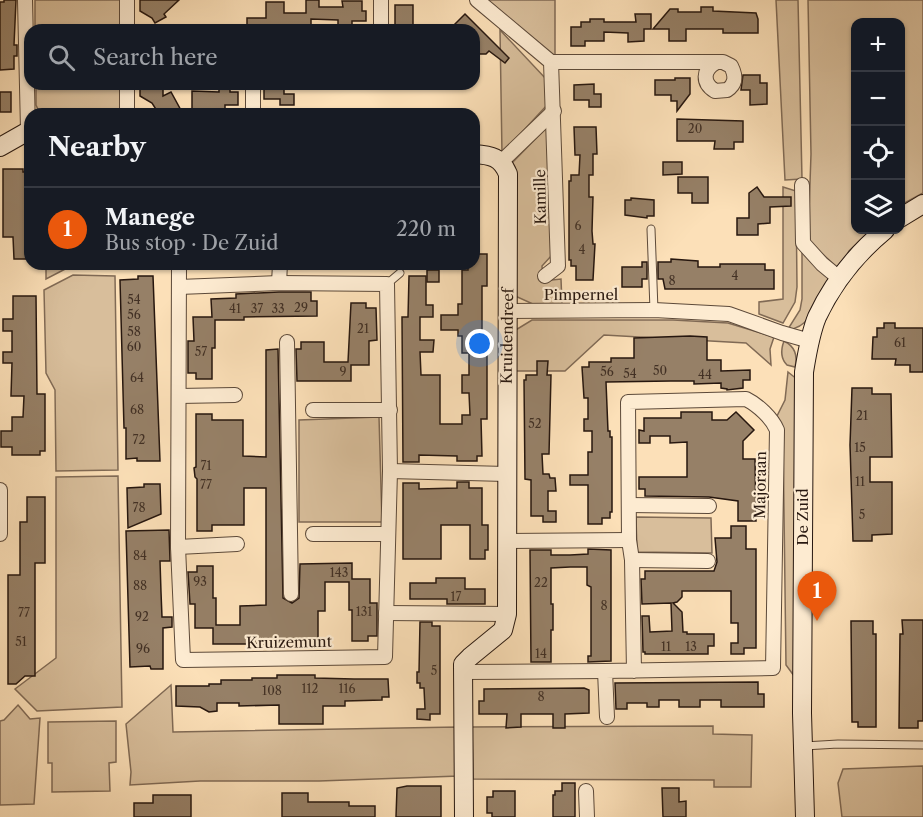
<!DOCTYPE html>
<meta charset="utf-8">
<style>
body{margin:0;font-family:"Libre Caslon Text",serif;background:#242831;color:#f1f3f6}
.controls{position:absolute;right:18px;top:18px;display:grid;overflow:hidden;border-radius:12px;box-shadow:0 2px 4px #0004}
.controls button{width:54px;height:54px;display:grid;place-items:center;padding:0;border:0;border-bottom:2px solid #363941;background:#171b24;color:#f1f3f6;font:30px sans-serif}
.you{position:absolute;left:480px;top:344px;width:21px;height:21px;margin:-15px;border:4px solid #fff;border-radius:50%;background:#1a73e8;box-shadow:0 0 0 9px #1a73e833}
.badge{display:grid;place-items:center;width:39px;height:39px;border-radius:50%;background:#ea580c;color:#fff;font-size:20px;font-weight:700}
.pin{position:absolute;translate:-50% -50px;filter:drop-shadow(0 2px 3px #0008)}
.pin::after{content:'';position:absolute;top:32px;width:21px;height:18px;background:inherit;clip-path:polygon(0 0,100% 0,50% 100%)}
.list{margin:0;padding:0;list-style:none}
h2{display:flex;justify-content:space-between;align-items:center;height:78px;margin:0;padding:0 24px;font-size:26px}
h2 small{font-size:20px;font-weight:400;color:#9ea1a6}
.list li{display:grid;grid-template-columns:39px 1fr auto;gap:18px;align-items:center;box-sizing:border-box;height:84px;padding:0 24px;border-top:2px solid #363941}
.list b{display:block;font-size:22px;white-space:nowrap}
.list p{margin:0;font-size:20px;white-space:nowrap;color:#9ea1a6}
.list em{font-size:20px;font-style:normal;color:#9ea1a6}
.icon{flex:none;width:33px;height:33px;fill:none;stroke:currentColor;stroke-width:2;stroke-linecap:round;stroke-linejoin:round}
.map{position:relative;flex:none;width:923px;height:817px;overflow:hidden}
.search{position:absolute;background:#171b24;box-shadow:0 2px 4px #0004;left:24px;top:24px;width:456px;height:66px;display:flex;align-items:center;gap:15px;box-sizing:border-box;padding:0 21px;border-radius:18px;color:#9ea1a6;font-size:22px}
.panel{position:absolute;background:#171b24;box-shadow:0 2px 4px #0004;left:24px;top:108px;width:456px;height:162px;border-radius:18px}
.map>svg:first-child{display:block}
.green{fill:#d8be9b;stroke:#806a55;stroke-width:1.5}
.building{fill:#968067;stroke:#27170f;stroke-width:1.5}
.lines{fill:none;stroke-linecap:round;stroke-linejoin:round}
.lane-casing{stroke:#5c4939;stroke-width:9}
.street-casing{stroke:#5c4939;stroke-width:16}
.secondary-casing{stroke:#27170f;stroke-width:20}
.lane{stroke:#fdebd1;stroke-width:7}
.street{stroke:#fdebd1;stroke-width:14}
.secondary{stroke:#fdebd1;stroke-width:18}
.labels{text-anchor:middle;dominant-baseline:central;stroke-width:4.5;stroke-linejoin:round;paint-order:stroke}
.number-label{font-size:12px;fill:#433125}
.street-label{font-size:15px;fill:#27170f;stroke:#fdebd1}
</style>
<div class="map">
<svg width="923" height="817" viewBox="0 0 923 817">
<rect width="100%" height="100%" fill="#fce0b8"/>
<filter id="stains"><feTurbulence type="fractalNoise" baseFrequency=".00333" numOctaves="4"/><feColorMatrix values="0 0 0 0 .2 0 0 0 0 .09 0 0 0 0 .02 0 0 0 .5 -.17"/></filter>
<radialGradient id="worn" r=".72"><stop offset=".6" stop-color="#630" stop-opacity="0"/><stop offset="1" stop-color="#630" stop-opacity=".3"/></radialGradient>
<!-- green -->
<g class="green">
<path d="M35 0H121L122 30H35Z"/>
<path d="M485 0H555V58Z"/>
<path d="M776 0H798L802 179 785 180Z"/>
<path d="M808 0H923V193L901 205 900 22H856V230H871L849 251 839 269 808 241 811 154Z"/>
<path d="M500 30 547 80 548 104 502 154Z"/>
<path d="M36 84H122L123 114H40L36 105Z"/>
<path d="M549 125 552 255 542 266 543 281 561 279 562 304 535 305 513 295 511 164Z"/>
<path d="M783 187 796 191 797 287 795 302 783 323 759 314V302L783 299Z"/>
<path d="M802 253H808L829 278C820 295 811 330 788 329L800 310 802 299Z"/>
<path d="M46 264H114V265L71 266 46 279Z"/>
<path d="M73 275 115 276 118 470 56 471 55 390 46 373 44 290Z"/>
<path d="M532 320H673L728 323 774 337 770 349 771 365 746 343 604 335 565 371H514V331Z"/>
<path d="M784 341C794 346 798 355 795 367L787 365C780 358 781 349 784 341Z"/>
<path d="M788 372 798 380 797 680 786 665 783 436 776 418 785 400Z"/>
<path d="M379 417 382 522H299V420Z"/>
<path d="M118 476 122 707 37 711 15 689 56 658V477Z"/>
<path d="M636 517 711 518 712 553 637 552Z"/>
<path d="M171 685 173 732 458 727 459 776 319 781H200L130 785 131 772 126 724Z"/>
<path d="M18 705 30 719 40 718 34 804 0 805V721L4 720Z"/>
<path d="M116 721V762L109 763 110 791 52 792V763H48V722Z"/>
<path d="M713 726V734L752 735 751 787H714V780L473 779 472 727Z"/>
<path d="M923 766V817H842L838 783 843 769Z"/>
</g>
<!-- building -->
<g class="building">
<path d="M4 0H16L14 45H17V56H14V69L0 70V2H4Z"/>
<path d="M140 0H179L164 14 166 17 155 23 152 18 140 11Z"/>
<path d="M306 0H319V7H343L342 1H362V11H366V21H352V28H338V20L311 19V25L247 30V18H266V2H284V13H306Z"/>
<rect x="395" y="5" width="18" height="22"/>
<path d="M701 7H713V11L756 13 758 19V33H723V29H686V41H669V29H653L670 9H678V12H701Z"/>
<path d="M465 14 509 58 505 63 489 51 486 54H480L474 49V30H449Z"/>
<path d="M635 14H651V29H644V41L628 42V33L604 32V41H585V46H571V27H581V22H590V19H604V22H636Z"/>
<path d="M743 75H760V83H767V104L750 105V90H741Z"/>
<path d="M675 78H690V94L677 111V101H671V95H655V80H675Z"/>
<path d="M140 84H163V96L171 92 182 112 185 114H159L152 103 140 96Z"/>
<path d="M264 84H284V94H294V105H280V99H264Z"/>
<path d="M594 84V94H601V107H589V100H574V85Z"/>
<path d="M219 86H230V92H238V105H225V111L192 112V91L219 92Z"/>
<rect x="0" y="92" width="11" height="20"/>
<path d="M677 119 743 121V142H734V149H714L715 141H677Z"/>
<path d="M574 127H596L597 154H593V175H589V197H593L592 231 593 244H595L593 280H576V266H571V260H569V181H571V175H579L580 155H575Z"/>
<path d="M663 162H682V174L663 175Z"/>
<path d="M3 169H23V172H30V259H14L13 237H3Z"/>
<path d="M678 177H708V203H692V193H678Z"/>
<path d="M757 187 764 197H791V206L770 207V223L758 224V235H737V218H749V193Z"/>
<path d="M631 198 654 200V216H647V218L625 215V200H631Z"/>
<path d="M474 254H487V286H482V353H487V419H481L482 456H477V461H457V456L419 455V462H403L402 317H408L409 276H426V305H433V317H420V340H434L433 352H420L421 375H440V424H462V415H470L469 393H462V375H469V353H462V336H458V330H441V315H458V304H462V270H468V264H474Z"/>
<path d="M671 259 698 261V267H720V264H765V270H774V289H665L663 279H658V262H671Z"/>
<path d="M642 262H647V279H642V287H622V267H642Z"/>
<rect x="427" y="270" width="12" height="12"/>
<path d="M138 276H153L160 461H137V458L126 459V428H124L120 280 138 279Z"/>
<path d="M279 292H311V301H317V316L244 317V320H215V348H212V379H196V373H188V341H194L193 317H212L211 299 236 298V294Z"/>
<path d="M13 296H36L37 394H45V451H40V455H12V447H1V431H12V417H23L24 396H11L12 363H3V352H12V331H3V319H13Z"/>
<path d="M351 303H366V308H376L377 340 369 341V365H351V381H297L296 349H301V342H324V362H348Z"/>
<path d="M884 323H895V328H923V372H910V365H895L896 359H872L873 337H877V328H884Z"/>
<path d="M690 336 707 337V360H721V371L750 370V380H743V388L727 390V389L721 388V383L694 384V381H671L606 382 608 431H610V437H612V512H610V518H602V524H588V485H570V475H588V452H592V431H584V419H588V398H584L582 367H589V362H611V358H634V338Z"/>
<path d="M278 349 283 598 292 603 299 598 300 564 352 563V579H370V603H377V636H368V641H352V610H349V582H325V611H318V644H213V628H195V604H190L188 572H197V566H213V598H216V625H240V606L266 605V488H244V525H212V531H197V479L195 477 194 468 196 467V414H212V420H243V456L266 457V350Z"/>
<path d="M537 361H548L547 375H551L549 454H542L543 474H549L550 478H555L556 491H548V511H556V522H543V516H531V480L525 479 524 380H526V375H537Z"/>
<path d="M852 388H872V394H891L892 457H870V482H892V534L872 535V541H853L850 445Z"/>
<path d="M681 412H712V420H727L736 412 754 430 743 441V459H755L756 521H738V501L709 497 645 496V489H639V477H687V442L670 443V436H650V443H639V430L644 431V418H681Z"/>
<path d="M457 482H469V488H482V525H488V550H485V559H470V525H441V559H403V483H419V489L457 488Z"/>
<path d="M144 484H160L161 514 128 528 127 488 144 487Z"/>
<path d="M27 497H45V563H35V676H25L16 684H8V575H20V522H27Z"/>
<path d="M731 526H746V549H756V648H744V654H731V643H738V623H731V591H682V597L677 602 673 603 682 612 683 632H687V634H714V646H708V654H645V652H643L642 616H649L650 632 672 631 671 603 642 604 641 579H645V571H714L717 562 715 538H731Z"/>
<path d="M169 530 170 561H160L161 592 162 617H172V627L163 628V669H151L150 666 130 667 126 531Z"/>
<path d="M588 549 611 550V661L588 662V656H591V587L587 585V567H570L551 568V604H553V630H551V662H531L530 550H551V555H570L588 554Z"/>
<path d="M436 578H465V589H485V604H447V599H410V583H436Z"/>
<path d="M902 620H923V721H918V728H899L900 634H903Z"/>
<path d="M851 621H873V634H876V727H858V722H852Z"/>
<path d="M420 622H432V626H440V714H430V720L417 719V709H425L424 688H420V683H417V672H419Z"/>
<path d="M277 675H315V678L354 679H388L389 697H382V700L345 701V706H323V724H279V705L239 706V703H217V711L209 712 200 707 176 706V686H209V684H221V680H252V678H277Z"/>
<path d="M758 682V694H764V707H721V700H700V707H679V700H659V707H647V703H627V709H616L615 683Z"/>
<path d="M584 688 589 690V713L565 714V728H553V714H521V727L506 728 507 714H479V701H484V689Z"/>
<path d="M562 783H575V817H553V795H555V791H562Z"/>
<path d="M407 786H441V817H396L397 788Z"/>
<path d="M662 788H679V802L686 801V817H663Z"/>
<path d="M493 791H515V817H492V813H487V797H493Z"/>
<path d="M282 793H308V802H349V806H375V817H282Z"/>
<path d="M153 795H191V817H134V803H153Z"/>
</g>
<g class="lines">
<defs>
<g id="lane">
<path d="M651 229 654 310"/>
<path d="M387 284 400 273"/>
<path d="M804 746 838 744 923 745"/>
</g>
<g id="street">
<path d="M25 0 28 130"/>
<path d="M127 0V30"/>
<path d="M477 0 551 62 558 266 545 276"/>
<path d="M381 30V0"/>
<path d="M551 62H723L731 66C736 76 736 84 727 90L715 91C702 83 703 70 715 63"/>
<path d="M127 84V114"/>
<path d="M253 84V114"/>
<path d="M501 162 554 111"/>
<path d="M802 185 803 243 822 264 839 278"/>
<path d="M179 264 178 547 183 660 385 657 390 471 387 284 279 283 179 287"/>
<path d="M279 283 280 264"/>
<path d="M508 311 654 310 729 314 782 333 810 341"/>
<path d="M287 342 291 594"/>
<path d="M179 396 235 395"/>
<path d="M313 410H390"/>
<path d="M390 471 506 474"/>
<path d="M0 490V534"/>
<path d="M629 505 709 506"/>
<path d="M313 534H388"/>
<path d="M507 541 629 540"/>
<path d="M178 547 237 544"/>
<path d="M632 560 708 561"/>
<path d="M386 613 507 614"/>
<path d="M463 672 605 671"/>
<path d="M607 717 605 671 773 668 777 430C772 418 758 405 746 399L628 402 629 540 632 560 634 671"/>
<path d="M586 791 587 817"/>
</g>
<g id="secondary">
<path d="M0 147 30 130"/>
<path d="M900 218 923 204"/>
<path d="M464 817 463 664 470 657 503 630 507 614 508 174C501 157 491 155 474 154"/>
<path d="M805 817 802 713 804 372C807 354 810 334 817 317 833 283 856 254 885 230"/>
</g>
</defs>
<!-- lane casing -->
<use href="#lane" class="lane-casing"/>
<!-- street casing -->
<use href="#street" class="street-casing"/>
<!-- secondary casing -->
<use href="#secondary" class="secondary-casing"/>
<!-- lane -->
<use href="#lane" class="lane"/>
<!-- street -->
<use href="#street" class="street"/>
<!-- secondary -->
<use href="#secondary" class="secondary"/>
</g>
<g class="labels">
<!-- number labels -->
<g class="number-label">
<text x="695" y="128">20</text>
<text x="578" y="225">6</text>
<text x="582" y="249">4</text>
<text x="735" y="275">4</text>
<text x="672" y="280">8</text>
<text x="134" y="299">54</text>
<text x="301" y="307">29</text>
<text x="235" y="308">41</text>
<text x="257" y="308">37</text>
<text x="278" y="308">33</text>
<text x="134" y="314">56</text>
<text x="363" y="328">21</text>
<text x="134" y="331">58</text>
<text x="900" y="342">61</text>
<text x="134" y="346">60</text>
<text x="201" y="351">57</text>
<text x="660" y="370">50</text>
<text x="343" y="371">9</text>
<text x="607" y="371">56</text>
<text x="630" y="373">54</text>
<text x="705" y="374">44</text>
<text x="137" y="377">64</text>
<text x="137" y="409">68</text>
<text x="862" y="415">21</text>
<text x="535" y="423">52</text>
<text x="139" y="439">72</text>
<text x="860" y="447">15</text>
<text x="206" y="465">71</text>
<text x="860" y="481">11</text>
<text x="206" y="484">77</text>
<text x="139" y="507">78</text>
<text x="862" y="514">5</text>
<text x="140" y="555">84</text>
<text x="339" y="572">143</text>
<text x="200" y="581">93</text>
<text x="541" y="582">22</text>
<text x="140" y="585">88</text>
<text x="456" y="596">17</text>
<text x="604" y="605">8</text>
<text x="364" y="611">131</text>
<text x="24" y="612">77</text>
<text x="142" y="616">92</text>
<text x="21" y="641">51</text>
<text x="666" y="646">11</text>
<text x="691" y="646">13</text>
<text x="143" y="648">96</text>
<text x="541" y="653">14</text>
<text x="434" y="670">5</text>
<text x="310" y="688">112</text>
<text x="347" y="688">116</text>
<text x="272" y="690">108</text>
<text x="541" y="696">8</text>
</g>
<!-- street labels -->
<g class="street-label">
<text transform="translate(540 197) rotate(-91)">Kamille</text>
<text x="581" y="294">Pimpernel</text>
<text transform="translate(507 336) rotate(-89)">Kruidendreef</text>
<text transform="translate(760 485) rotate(-89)">Majoraan</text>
<text transform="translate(802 517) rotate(-90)">De Zuid</text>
<text transform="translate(289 642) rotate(-1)">Kruizemunt</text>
</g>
</g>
<rect width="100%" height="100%" filter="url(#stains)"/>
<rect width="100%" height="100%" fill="url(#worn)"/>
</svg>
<div class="controls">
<button>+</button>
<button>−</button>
<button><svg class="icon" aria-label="locate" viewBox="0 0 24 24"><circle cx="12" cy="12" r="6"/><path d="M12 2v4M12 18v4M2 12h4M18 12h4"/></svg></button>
<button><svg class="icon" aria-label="layers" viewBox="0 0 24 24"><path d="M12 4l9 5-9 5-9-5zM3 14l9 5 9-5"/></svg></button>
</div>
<div class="you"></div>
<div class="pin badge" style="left:817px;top:621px">1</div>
<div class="search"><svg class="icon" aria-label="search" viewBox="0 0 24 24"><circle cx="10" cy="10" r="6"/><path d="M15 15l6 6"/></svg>Search here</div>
<section class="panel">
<h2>Nearby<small></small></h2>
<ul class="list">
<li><span class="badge">1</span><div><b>Manege</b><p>Bus stop · De Zuid</p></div><em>220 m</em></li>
</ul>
</section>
</div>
